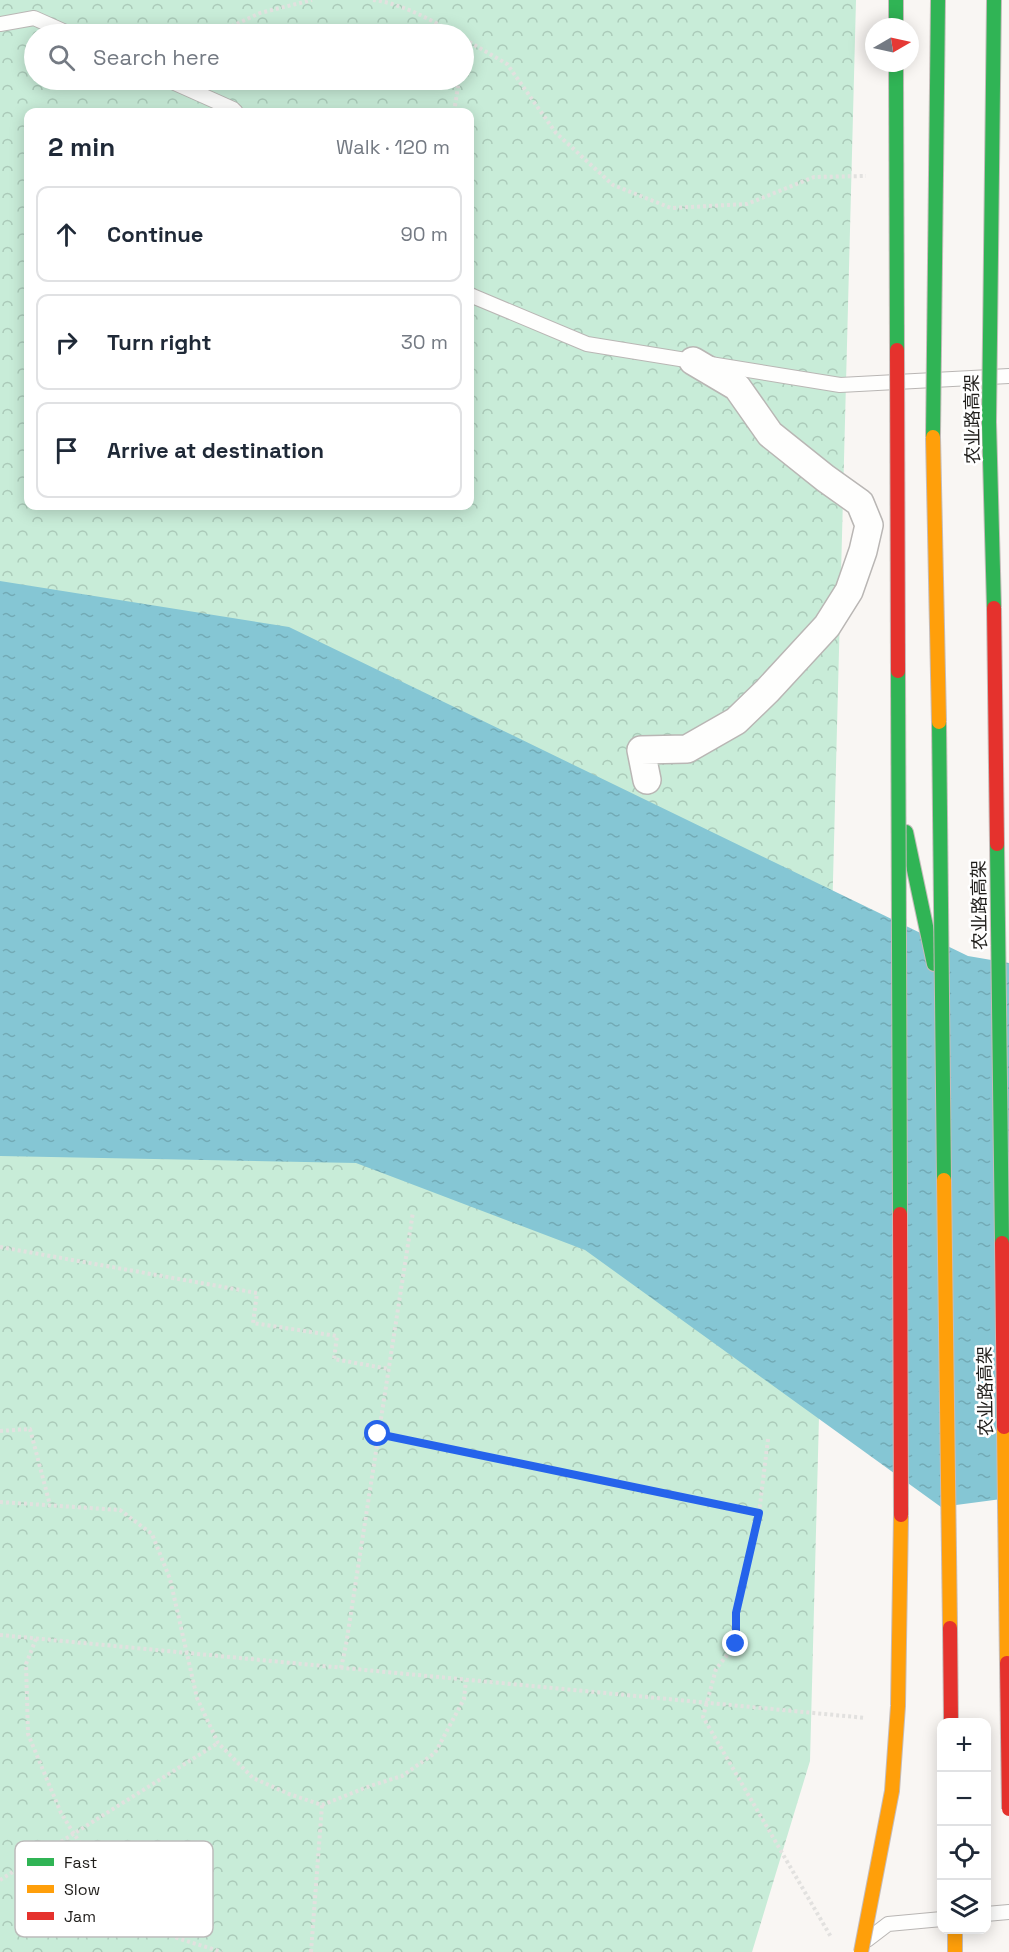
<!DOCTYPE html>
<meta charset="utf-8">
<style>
body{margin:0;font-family:"Space Grotesk","Noto Sans SC",sans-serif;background:#f6f6f7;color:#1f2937}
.controls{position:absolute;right:18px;bottom:18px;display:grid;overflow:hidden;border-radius:12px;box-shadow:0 3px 15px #0003}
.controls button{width:54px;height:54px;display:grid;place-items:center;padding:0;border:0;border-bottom:2px solid #e0e1e3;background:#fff;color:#1f2937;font:30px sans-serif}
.compass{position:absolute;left:865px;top:18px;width:54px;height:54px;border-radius:50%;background:#fff;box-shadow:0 3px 15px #0003;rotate:81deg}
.stop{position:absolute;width:18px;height:18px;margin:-14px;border:4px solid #2563eb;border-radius:50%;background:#fff}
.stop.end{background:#2563eb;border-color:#fff;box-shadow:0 2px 6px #0008}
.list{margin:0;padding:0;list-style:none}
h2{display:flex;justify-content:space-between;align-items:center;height:78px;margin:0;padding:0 24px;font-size:26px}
h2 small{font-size:20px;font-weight:400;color:#747a83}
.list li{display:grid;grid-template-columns:39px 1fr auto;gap:18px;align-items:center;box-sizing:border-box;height:96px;margin:0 12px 12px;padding:0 12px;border:2px solid #e0e1e3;border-radius:12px}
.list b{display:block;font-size:22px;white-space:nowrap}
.list em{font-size:20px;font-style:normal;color:#747a83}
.icon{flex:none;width:33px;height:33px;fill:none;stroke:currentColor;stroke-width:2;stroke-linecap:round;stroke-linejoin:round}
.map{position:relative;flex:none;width:1009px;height:1952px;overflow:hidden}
.search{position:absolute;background:#fff;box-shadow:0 3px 15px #0003;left:24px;top:24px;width:450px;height:66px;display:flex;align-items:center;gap:15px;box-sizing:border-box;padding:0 21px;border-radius:33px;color:#747a83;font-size:22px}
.panel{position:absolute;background:#fff;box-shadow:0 3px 15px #0003;left:24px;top:108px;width:450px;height:402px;border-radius:12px}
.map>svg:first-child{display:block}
.park{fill:url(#park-crowns);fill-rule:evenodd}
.water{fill:url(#water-ripples)}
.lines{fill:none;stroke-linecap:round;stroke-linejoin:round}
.lane-casing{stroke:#b9b6b4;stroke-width:16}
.street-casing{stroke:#b9b6b4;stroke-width:30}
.fast-casing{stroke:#c5bcba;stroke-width:16}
.slow-casing{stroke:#c5bcba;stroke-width:16}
.path{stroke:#e2e1df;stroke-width:4;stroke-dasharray:3 3;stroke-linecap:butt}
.lane{stroke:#fefefd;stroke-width:14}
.street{stroke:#fefefd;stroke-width:27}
.fast{stroke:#30b455;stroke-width:14}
.slow{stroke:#ff9f0a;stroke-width:14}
.fast-bridge-casing{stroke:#c5bcba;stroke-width:16;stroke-linecap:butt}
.slow-bridge-casing{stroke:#c5bcba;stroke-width:16;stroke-linecap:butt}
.jam-bridge-casing{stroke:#c5bcba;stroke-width:16;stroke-linecap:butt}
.fast-bridge{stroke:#30b455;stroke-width:14}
.slow-bridge{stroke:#ff9f0a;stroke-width:14}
.jam-bridge{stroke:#e5322d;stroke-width:14}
.route{stroke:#2563eb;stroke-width:8}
.labels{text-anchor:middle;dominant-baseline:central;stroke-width:5;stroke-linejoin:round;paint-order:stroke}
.street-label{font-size:18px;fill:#1f1d1a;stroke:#fff}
.key{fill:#fff;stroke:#bcbbba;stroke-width:1.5}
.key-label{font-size:16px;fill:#1f1d1a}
</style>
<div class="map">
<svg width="1009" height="1952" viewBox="0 0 1009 1952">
<defs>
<pattern id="park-crowns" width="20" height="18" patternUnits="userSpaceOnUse" patternTransform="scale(1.5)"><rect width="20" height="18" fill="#c8ecd8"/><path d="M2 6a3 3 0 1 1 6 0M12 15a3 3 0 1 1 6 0" fill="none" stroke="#abcab9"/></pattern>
<pattern id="water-ripples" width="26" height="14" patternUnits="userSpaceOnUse" patternTransform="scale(1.5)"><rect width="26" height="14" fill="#85c6d4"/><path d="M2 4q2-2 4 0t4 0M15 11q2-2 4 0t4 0" fill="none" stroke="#72aab5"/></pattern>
</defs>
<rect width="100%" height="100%" fill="#f9f6f3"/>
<!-- park -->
<path class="park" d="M0 0H856L810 1761 752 1952H0ZM34 34H464V80H34ZM28 112H470V506H28Z"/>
<!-- water -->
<path class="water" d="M0 581 289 627 968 956 1009 963V1498L941 1507 585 1250 356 1163 0 1156Z"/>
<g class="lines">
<defs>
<g id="lane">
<path d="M0 24 34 18 70 34"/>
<path d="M168 80 233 109 236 112"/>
<path d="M470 295 587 344 840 385 1009 376"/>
<path d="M986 1914 1009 1912"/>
<path d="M867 1940 888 1924 942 1919"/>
</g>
<path id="street" d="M647 780 641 750 687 749 736 721 767 691 827 626 849 591 863 551 869 525 860 503 825 478 770 434 737 387 693 361"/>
<g id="fast">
<path d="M896 0V27"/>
<path d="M906 832 934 964"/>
</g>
<path id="slow" d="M955 1930V1952"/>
</defs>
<!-- lane casing -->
<use href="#lane" class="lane-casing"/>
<!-- street casing -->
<use href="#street" class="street-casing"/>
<!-- fast casing -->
<use href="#fast" class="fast-casing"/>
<!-- slow casing -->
<use href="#slow" class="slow-casing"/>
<!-- path -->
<g class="path">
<path d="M373 0C401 3 431 20 456 34"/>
<path d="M215 34 260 13 312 0"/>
<path d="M464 39 507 64 556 133 613 185 671 208 747 204 814 177 866 176"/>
<path d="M464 53 467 41"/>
<path d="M454 112 459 80"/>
<path d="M0 1247 257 1293 253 1323 337 1336 334 1359 389 1369"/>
<path d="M0 1431 30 1429 50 1505"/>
<path d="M378 1434 759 1513"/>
<path d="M768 1439 759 1513 736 1613V1644L716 1669 703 1717 831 1937"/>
<path d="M0 1502 120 1510 152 1534 170 1579 197 1698 218 1743 253 1778 289 1794 322 1805 370 1786 402 1776 435 1753 464 1699 466 1680"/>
<path d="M0 1635 866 1718"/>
<path d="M36 1639 26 1664 28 1734 61 1813 74 1834 113 1890 177 1938 222 1952"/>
<path d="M341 1668 346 1645 413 1212"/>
<path d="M0 1880 218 1743"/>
<path d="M311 1952 322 1805"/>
</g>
<!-- lane -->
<use href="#lane" class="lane"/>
<!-- street -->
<use href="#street" class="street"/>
<!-- fast -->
<use href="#fast" class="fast"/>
<!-- slow -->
<use href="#slow" class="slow"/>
<defs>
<g id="fast-bridge">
<path d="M994 0 989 422 994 608"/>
<path d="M896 63 897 350"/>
<path d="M933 437 938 0"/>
<path d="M898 671 900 1214"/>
<path d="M939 722 944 1180"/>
<path d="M997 844 1002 1243"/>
</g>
<g id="slow-bridge">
<path d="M933 437 939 722"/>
<path d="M944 1180 950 1628"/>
<path d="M1004 1427 1007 1663"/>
<path d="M861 1952 892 1791 898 1706 901 1515"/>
</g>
<g id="jam-bridge">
<path d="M897 350 898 671"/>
<path d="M994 608 997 844"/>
<path d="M900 1214 901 1515"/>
<path d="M1002 1243 1004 1427"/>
<path d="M950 1628 951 1722"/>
<path d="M1007 1663 1009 1809"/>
</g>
</defs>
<!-- fast-bridge casing -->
<use href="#fast-bridge" class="fast-bridge-casing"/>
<!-- slow-bridge casing -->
<use href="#slow-bridge" class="slow-bridge-casing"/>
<!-- jam-bridge casing -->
<use href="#jam-bridge" class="jam-bridge-casing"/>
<!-- fast-bridge -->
<use href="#fast-bridge" class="fast-bridge"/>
<!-- slow-bridge -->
<use href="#slow-bridge" class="slow-bridge"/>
<!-- jam-bridge -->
<use href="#jam-bridge" class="jam-bridge"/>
</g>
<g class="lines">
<!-- route -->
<path class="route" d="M378 1434 759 1513 736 1613V1644"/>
</g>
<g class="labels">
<!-- street labels -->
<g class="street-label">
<text transform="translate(972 419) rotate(-91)">农业路高架</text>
<text transform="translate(979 905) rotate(-91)">农业路高架</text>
<text transform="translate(985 1391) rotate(-91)">农业路高架</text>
</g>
</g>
<!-- legend -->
<rect x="15" y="1841" width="198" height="96" rx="9" class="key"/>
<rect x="27" y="1858" width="27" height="8" fill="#30b455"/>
<rect x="27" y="1885" width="27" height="8" fill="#ff9f0a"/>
<rect x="27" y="1912" width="27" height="8" fill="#e5322d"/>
<g class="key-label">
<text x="64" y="1868">Fast</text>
<text x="64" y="1895">Slow</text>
<text x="64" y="1922">Jam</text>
</g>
</svg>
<div class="controls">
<button>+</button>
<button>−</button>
<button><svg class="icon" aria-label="locate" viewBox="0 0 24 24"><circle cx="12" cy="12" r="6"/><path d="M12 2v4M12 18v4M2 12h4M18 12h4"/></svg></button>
<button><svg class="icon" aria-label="layers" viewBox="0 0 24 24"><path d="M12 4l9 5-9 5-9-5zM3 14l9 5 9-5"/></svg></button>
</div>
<svg class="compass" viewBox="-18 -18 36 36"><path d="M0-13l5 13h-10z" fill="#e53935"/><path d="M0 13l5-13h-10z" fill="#747a83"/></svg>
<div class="stop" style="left:378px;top:1434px"></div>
<div class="stop end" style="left:736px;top:1644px"></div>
<div class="search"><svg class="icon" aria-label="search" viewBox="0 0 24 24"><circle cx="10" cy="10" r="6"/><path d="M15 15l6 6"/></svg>Search here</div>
<section class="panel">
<h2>2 min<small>Walk · 120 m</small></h2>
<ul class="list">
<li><svg class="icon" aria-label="ahead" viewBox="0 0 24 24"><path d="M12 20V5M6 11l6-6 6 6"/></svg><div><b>Continue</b></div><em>90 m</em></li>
<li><svg class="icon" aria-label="right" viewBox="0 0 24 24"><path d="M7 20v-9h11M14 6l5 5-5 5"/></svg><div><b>Turn right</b></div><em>30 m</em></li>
<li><svg class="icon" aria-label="arrive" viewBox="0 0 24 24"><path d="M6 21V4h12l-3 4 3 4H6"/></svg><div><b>Arrive at destination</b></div></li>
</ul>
</section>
</div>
